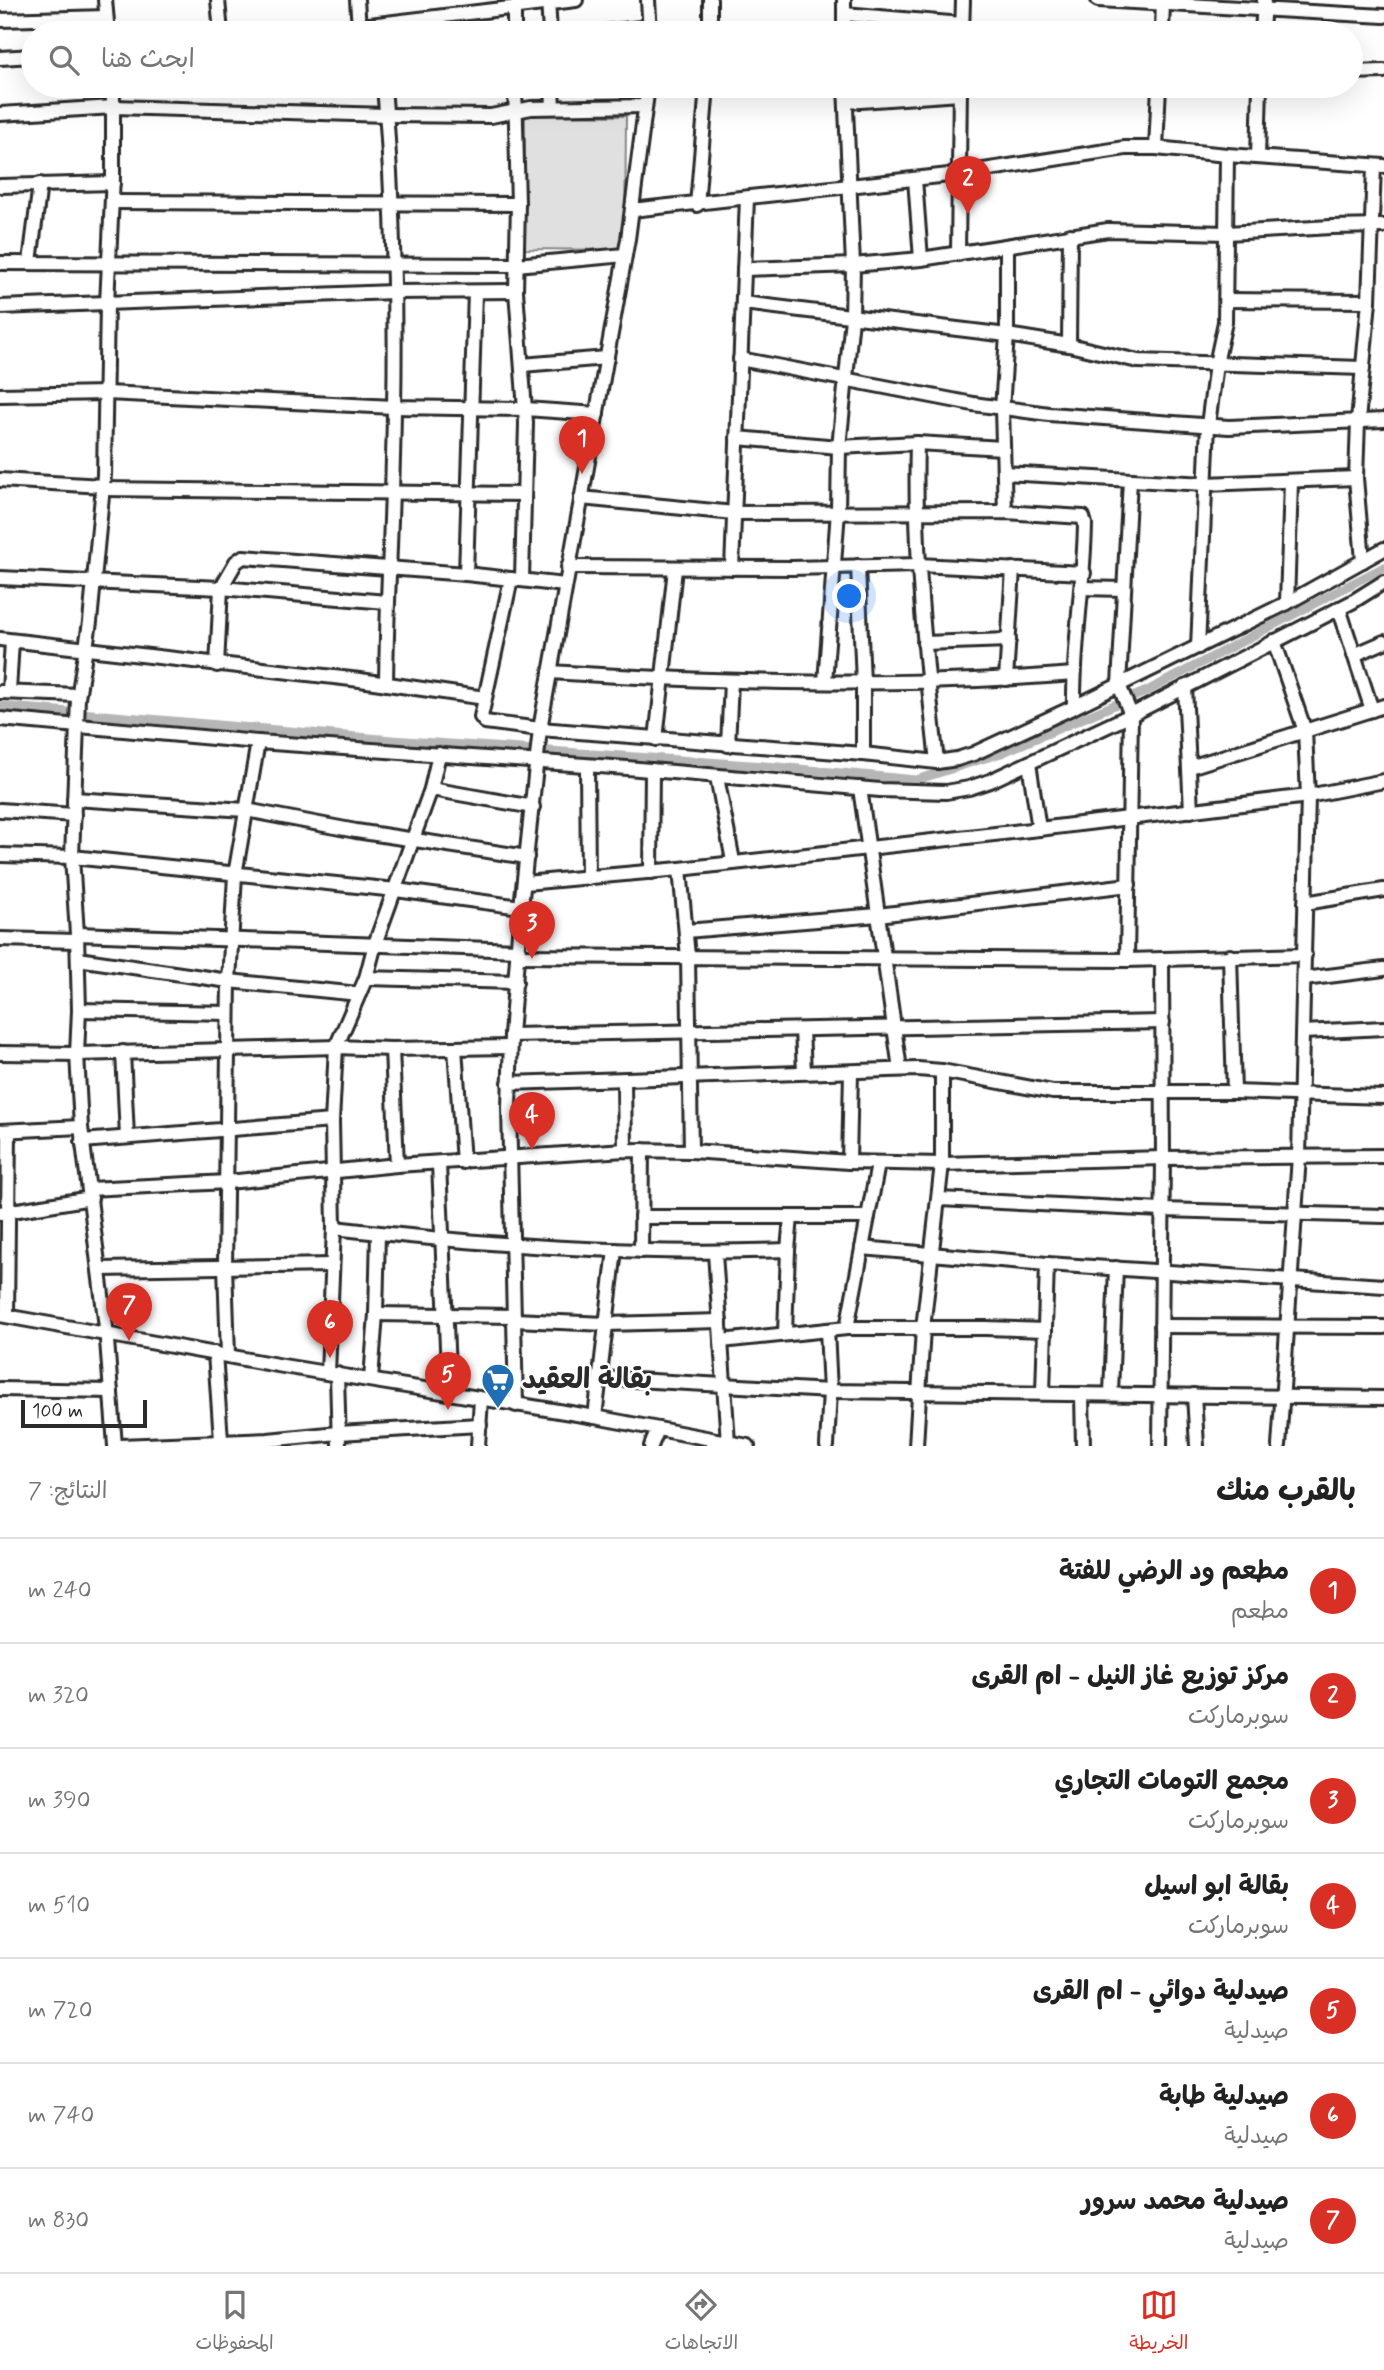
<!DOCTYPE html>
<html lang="ar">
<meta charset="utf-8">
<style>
body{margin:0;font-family:Mynerve,"Playpen Sans Arabic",sans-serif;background:#f6f6f6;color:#222;direction:rtl}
.scale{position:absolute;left:21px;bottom:18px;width:126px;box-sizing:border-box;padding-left:7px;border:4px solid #2b2b2b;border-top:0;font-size:19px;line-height:24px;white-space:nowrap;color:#2b2b2b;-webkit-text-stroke:5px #fff;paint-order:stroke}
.you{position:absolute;left:850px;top:597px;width:24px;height:24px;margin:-18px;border:5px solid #fff;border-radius:50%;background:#1a73e8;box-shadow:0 0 0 10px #1a73e833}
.badge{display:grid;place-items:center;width:46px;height:46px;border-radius:50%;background:#d93025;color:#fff;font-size:23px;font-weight:700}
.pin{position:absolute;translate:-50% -58px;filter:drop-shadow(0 2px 4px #0008)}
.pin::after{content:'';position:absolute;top:37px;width:24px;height:21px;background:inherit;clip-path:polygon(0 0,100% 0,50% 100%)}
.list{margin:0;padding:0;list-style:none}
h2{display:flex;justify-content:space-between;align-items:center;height:91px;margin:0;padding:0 28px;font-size:30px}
h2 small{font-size:23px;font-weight:400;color:#767676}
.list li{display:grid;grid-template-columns:46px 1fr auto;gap:21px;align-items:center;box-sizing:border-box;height:105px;padding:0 28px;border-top:2px solid #e0e0e0}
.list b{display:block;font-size:26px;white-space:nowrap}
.list p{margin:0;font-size:23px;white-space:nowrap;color:#767676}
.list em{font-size:23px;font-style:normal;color:#767676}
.icon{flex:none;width:38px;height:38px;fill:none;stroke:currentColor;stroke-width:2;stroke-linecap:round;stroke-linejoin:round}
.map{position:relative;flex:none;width:1384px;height:1446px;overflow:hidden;direction:ltr}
.search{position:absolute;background:#fff;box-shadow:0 7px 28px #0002;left:21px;right:21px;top:21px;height:77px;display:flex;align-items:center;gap:18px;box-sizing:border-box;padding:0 24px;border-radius:38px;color:#767676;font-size:26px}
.sheet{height:826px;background:#fff}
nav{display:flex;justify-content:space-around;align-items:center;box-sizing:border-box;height:98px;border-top:2px solid #e0e0e0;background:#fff;font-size:19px;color:#767676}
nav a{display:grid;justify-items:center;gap:4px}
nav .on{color:#d93025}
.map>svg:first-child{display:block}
.green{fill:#e0e0e0;stroke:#868686;stroke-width:2}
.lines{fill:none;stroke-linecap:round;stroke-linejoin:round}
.canal{stroke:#b6b6b6;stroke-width:9}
.minor-casing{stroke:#2b2b2b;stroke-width:18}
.minor{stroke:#fff;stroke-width:12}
.labels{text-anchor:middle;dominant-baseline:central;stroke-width:5;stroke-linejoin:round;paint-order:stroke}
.poi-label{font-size:28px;font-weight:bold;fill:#2b2b2b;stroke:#fff;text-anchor:start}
</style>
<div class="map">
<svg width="1384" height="1446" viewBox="0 0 1384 1446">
<rect width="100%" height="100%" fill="#fff"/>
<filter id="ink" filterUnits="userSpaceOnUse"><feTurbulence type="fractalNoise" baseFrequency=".0143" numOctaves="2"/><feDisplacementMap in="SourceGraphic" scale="14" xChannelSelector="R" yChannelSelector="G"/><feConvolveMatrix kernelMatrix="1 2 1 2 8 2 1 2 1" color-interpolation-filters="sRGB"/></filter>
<g filter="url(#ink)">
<!-- green -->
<path class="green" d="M525 115 626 116 625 250 524 249Z"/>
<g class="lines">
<!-- canal -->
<path class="canal" d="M0 706 392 740 778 767 916 780 1001 753 1147 691 1384 567"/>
<defs>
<g id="minor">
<path d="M105 0 108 33"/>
<path d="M218 0 221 33"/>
<path d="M357 0 359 27"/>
<path d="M548 0 550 33"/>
<path d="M648 0 650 33"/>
<path d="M710 0V33"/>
<path d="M844 0V33"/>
<path d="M1098 0 1384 16"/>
<path d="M514 8V33"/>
<path d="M844 14 962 24"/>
<path d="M0 20 106 17"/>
<path d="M303 33 576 0"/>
<path d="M596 33 650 27"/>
<path d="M962 33 963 0"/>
<path d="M1162 33 1163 0"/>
<path d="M1262 33 1264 0"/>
<path d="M0 58 33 56"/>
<path d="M1351 72 1384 71"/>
<path d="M113 86V176L107 304 104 475 90 622 78 698 72 857 77 934 79 1010 77 1054 81 1127 106 1327 115 1446"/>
<path d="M384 86C393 192 396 302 394 409 393 501 387 592 386 684"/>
<path d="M515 86 518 204 516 291 526 423 522 579"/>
<path d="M552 86 553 107"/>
<path d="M846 102 960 94"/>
<path d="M0 114 114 107 387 115 491 116 531 108 645 106"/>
<path d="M1156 148 1159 86"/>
<path d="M1258 157 1260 86"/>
<path d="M915 179 921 259"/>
<path d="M0 186 113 183"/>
<path d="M113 202 518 204"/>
<path d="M697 205 707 86"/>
<path d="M632 210 958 174 1125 148H1156L1227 155 1384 166"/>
<path d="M958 254 960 86"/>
<path d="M30 262 40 184"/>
<path d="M0 263 516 265 625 255"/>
<path d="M744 269 853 265 921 259 1108 230 1227 233 1331 227 1384 226"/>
<path d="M1226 300 1369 301"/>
<path d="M743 303 1007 335 1069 345 1138 361 1363 368"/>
<path d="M0 307 393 292 516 291"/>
<path d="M1069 345 1070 235"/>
<path d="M740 359 973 404 1049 414 1229 427 1384 420"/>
<path d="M522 365 607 358"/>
<path d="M0 395 107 393 394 407 526 409 597 414"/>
<path d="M737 438 839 447 917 443 1003 448"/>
<path d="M917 443C914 551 925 655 937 762"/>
<path d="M1004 473 1206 484 1356 478"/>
<path d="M0 480 103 486"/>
<path d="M103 489 524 494"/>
<path d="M581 498 734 513 1005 512 1083 517 1085 524C1084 585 1073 646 1074 707"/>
<path d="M1005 512 1002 409 1007 335V246"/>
<path d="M1363 561 1356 478 1358 421 1369 301 1374 166"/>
<path d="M858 566 863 683V754"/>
<path d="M568 567 791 568 918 565 1084 573"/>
<path d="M732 568 747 198"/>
<path d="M466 574 475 292"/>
<path d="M0 578 221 588 387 602"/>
<path d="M511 579 481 717 485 722 540 729 863 754 937 762 957 759 973 754 1074 707 1287 603 1384 549"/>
<path d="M1082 588 1124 589"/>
<path d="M1287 603 1291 482"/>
<path d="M1339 608 1372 710"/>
<path d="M0 639 360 680 485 698"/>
<path d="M1274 641 1305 731 1308 796 1299 1156 1279 1446"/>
<path d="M924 643 1009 640"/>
<path d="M1198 647 1208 425 1216 364 1225 322 1227 155"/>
<path d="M1354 655 1384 642"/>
<path d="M217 665 221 588 236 562 243 557 466 574 565 585"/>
<path d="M550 672C725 683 899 688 1074 674"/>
<path d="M1006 679 1013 569"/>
<path d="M825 682 838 511 839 447 852 318 853 265 845 86"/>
<path d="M1185 687 1191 811"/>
<path d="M9 691 12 641"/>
<path d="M0 692 78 695"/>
<path d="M0 719 258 742 627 768 880 790 946 792 969 788 990 781 1131 715 1352 602 1384 582"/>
<path d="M656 739 675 569"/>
<path d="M728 745 731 682"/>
<path d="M1029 763 1039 829"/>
<path d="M587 766 588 878"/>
<path d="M1190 767 1384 706"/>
<path d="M717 777 733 861"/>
<path d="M860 788 900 1069"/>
<path d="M431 789 533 807"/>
<path d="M74 799 246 810 356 831 527 857"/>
<path d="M0 810 74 815"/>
<path d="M0 855 72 857 396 890 521 907"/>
<path d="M680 869 688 957 691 1151"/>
<path d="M651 872 652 770"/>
<path d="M525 883 680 869 1039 829 1308 796 1384 781"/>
<path d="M1305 903 1384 890"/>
<path d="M686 931 878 915 1129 885"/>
<path d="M77 934 519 950"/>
<path d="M0 939 77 941"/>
<path d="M518 956 1127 960 1305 955"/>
<path d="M1230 956 1234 1092"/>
<path d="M78 959 229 981 359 994"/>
<path d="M1127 960 1131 715 1119 685 1130 480"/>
<path d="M366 978 516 982"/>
<path d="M1304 979 1384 969"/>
<path d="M79 1010 228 1013"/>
<path d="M802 1030 804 1072"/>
<path d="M1303 1032 1384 1028"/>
<path d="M511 1035 1163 1022"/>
<path d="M455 1048 463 1162"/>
<path d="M392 1049 397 1165"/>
<path d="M123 1052 127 1137"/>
<path d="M0 1053 77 1054 336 1047 392 1049 510 1047"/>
<path d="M624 1081 625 1150"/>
<path d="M509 1083 918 1069 942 1071 1053 1092H1234L1384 1097"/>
<path d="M0 1131 81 1127"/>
<path d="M82 1141 332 1121"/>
<path d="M849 1162 851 1072"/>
<path d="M439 1164 449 1393"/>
<path d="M89 1189 228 1182 397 1165 625 1150 691 1151 849 1162 942 1164 1163 1158 1384 1156"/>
<path d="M939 1199 1162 1210 1384 1216"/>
<path d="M0 1213 91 1198"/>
<path d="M641 1217H868"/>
<path d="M334 1228C484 1245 636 1256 788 1250"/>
<path d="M862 1248 1047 1264 1384 1286"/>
<path d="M641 1251 642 1150"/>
<path d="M715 1253 728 1442"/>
<path d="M99 1269 332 1265"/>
<path d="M376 1314 514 1316"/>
<path d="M0 1315 283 1366 595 1417 748 1446"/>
<path d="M7 1316 9 1131"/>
<path d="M514 1320 606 1324 720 1321"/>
<path d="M1161 1326 1384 1327"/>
<path d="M847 1328 878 1164"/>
<path d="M827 1330 830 1391 827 1446"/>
<path d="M785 1333 788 1250 791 1217"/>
<path d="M721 1341 847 1328H985L1045 1330"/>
<path d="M215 1353 221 1440"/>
<path d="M228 1355 225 1266 229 981 235 875 258 742"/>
<path d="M328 1373 334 1228 332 1121 336 1047 366 978 375 944 431 789 439 754"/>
<path d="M337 1374 339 1446"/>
<path d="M600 1378 830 1391 1384 1398"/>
<path d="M371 1379 376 1314 378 1233"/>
<path d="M0 1389 111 1391"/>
<path d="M1043 1392 1047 1264"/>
<path d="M1111 1393 1116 1268"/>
<path d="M1082 1394 1083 1446"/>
<path d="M1194 1395 1197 1446"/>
<path d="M516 1405 509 1108 511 1035 521 907 540 729 628 239 648 86"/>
<path d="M595 1417 615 1250"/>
<path d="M120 1446 268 1440 338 1433 480 1425"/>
<path d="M478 1446 481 1399"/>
<path d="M651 1446 658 1429"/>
<path d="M916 1446 923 1328 942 1164V1071"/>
<path d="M1160 1446 1163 1158 1162 960"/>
</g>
</defs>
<!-- minor casing -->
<use href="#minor" class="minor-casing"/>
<!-- minor -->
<use href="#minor" class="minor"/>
</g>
</g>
<!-- icons -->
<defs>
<symbol id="supermarket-pin" viewBox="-11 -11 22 30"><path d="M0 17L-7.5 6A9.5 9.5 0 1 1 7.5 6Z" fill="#1f6fb2" stroke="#fff"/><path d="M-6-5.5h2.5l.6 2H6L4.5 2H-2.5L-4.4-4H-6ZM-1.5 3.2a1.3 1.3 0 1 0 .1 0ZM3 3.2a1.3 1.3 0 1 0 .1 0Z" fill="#fff"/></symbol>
</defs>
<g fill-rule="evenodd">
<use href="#supermarket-pin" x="479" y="1361" width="38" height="52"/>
</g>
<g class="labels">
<!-- poi labels -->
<g class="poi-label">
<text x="522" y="1380">بقالة العقيد</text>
</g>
</g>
</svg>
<div class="scale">100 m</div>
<div class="you"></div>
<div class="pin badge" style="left:582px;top:474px">1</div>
<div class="pin badge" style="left:968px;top:214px">2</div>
<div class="pin badge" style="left:532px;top:959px">3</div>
<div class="pin badge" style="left:532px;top:1150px">4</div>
<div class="pin badge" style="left:448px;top:1410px">5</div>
<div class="pin badge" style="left:330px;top:1358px">6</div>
<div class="pin badge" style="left:129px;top:1341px">7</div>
<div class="search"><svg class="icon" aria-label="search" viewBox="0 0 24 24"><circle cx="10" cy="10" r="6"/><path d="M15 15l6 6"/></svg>ابحث هنا</div>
</div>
<section class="sheet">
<h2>بالقرب منك<small>النتائج: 7</small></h2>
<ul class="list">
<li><span class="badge">1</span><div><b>مطعم ود الرضي للفتة</b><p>مطعم</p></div><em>240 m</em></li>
<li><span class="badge">2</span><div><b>مركز توزيع غاز النيل - ام القرى</b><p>سوبرماركت</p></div><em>320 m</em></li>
<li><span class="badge">3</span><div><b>مجمع التومات التجاري</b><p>سوبرماركت</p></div><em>390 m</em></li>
<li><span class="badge">4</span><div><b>بقالة ابو اسيل</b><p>سوبرماركت</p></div><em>510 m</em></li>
<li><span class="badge">5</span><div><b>صيدلية دوائي - ام القرى</b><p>صيدلية</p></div><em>720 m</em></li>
<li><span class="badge">6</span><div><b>صيدلية طابة</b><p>صيدلية</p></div><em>740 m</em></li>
<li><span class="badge">7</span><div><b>صيدلية محمد سرور</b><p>صيدلية</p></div><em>830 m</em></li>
</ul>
</section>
<nav>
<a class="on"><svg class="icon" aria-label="map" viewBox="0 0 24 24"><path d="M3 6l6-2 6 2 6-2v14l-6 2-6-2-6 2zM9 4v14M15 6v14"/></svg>الخريطة</a>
<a><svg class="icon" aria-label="directions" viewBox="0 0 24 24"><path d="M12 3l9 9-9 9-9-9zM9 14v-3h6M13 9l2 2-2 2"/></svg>الاتجاهات</a>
<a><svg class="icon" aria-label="saved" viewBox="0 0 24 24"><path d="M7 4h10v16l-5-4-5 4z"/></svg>المحفوظات</a>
</nav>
